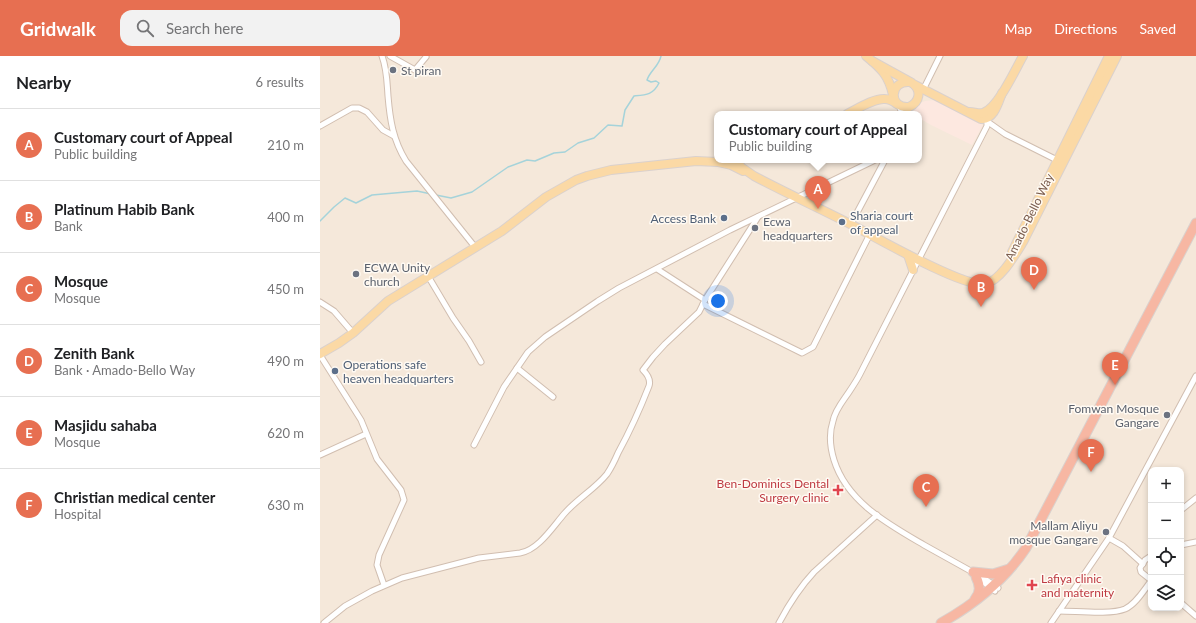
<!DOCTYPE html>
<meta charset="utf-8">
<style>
body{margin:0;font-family:Lato,sans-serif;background:#f2f2f2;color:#202124}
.controls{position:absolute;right:12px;bottom:12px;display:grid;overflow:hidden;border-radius:8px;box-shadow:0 2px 6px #0003}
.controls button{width:36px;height:36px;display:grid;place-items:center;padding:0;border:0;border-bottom:1px solid #e0e0e0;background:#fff;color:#202124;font:20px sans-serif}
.you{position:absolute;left:398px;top:245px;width:14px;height:14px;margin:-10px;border:3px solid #fff;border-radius:50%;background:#1a73e8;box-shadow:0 0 0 6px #1a73e833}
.badge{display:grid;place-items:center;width:26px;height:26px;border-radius:50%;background:#e76f51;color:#fff;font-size:13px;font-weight:700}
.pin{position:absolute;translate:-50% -33px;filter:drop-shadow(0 1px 2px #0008)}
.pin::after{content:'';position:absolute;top:21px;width:14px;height:12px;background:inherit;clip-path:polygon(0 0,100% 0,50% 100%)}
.popup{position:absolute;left:394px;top:55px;width:208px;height:52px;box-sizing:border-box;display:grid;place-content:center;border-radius:8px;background:#fff;filter:drop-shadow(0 1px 3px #0005);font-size:13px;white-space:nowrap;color:#757577}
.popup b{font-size:15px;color:#202124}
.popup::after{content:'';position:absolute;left:50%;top:100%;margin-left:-8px;border:8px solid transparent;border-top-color:#fff}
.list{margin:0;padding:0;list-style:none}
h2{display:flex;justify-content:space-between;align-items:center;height:52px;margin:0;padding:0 16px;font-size:17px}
h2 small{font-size:13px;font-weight:400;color:#757577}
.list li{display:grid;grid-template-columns:26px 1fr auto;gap:12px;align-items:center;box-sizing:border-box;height:72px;padding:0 16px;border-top:1px solid #e0e0e0}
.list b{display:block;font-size:15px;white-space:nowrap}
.list p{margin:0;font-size:13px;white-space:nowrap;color:#757577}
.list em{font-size:13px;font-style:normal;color:#757577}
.icon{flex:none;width:22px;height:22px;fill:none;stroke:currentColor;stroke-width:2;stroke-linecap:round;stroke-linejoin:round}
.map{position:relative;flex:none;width:876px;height:567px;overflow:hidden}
header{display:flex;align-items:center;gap:24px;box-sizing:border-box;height:56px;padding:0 20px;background:#e76f51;color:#fff}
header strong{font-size:19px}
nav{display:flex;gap:22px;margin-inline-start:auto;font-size:14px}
.search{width:280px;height:36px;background:#f2f2f2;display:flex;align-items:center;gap:10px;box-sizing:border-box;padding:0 14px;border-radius:12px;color:#757577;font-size:15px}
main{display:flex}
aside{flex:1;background:#fff}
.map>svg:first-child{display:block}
.residential{fill:#f5e8da;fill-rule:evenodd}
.commercial{fill:#fde8e0}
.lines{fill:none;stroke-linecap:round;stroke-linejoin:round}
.stream{stroke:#a5d3da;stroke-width:1.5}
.street-casing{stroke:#d1beb0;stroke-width:7}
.primary-casing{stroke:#dad1cd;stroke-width:10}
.highway-casing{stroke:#dad1cd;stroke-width:11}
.street{stroke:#fff;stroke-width:5}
.primary{stroke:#fbd9a5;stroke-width:8}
.highway{stroke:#f7b7a3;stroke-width:9}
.worship-dot{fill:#6b7280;stroke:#fffaf3;stroke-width:1.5}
.service-dot{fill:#5c6f8a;stroke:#fffaf3;stroke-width:1.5}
.health-dot{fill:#e0444e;stroke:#fffaf3;stroke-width:1.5}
.labels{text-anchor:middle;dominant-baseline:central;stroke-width:3;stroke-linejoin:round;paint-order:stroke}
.worship-label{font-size:12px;fill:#5b616d;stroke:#fffaf3;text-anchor:start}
.service-label{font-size:12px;fill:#4e5e75;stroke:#fffaf3;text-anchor:start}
.street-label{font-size:12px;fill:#7a5c4d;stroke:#fffaf3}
.health-label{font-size:12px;fill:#be3a42;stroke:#fffaf3;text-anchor:end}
</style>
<header>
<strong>Gridwalk</strong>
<div class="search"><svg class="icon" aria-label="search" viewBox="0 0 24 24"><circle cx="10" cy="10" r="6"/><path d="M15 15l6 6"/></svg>Search here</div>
<nav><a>Map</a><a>Directions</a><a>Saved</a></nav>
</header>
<main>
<aside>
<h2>Nearby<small>6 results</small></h2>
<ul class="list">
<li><span class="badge">A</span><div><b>Customary court of Appeal</b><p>Public building</p></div><em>210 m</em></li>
<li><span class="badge">B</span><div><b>Platinum Habib Bank</b><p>Bank</p></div><em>400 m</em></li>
<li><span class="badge">C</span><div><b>Mosque</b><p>Mosque</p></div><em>450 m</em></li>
<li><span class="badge">D</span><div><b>Zenith Bank</b><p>Bank · Amado-Bello Way</p></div><em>490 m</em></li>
<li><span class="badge">E</span><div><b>Masjidu sahaba</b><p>Mosque</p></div><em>620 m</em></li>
<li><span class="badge">F</span><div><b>Christian medical center</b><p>Hospital</p></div><em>630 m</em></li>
</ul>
</aside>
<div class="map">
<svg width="876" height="567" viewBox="0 0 876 567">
<rect width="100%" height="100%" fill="#fdf6ec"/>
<!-- residential -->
<path class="residential" d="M0 0H876V567H0ZM397 58H599V104H397ZM831 414H861V552H831Z"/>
<!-- commercial -->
<path class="commercial" d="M616 44 663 69 652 89 611 69 599 62V58H592L598 48 605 45Z"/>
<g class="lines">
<!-- stream -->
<g class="stream">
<path d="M116 139 131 142 152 136 188 111 207 104 215 105 234 97 245 96 258 87 274 82 288 69 302 70 305 54 314 40C326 39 333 39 339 27L336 25 331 26 327 24C330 15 339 10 341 0"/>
<path d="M0 165 14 151 25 142 36 147 52 139 97 135 111 138"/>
</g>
<defs>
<g id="street">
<path d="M62 0C67 13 67 26 68 40 70 64 73 84 86 105L155 191"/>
<path d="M70 0 95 14 106 1"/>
<path d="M603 34 620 0"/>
<path d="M579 49 582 58"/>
<path d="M665 60 667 63V70L540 318C537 324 533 330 529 336 523 345 515 354 513 365 509 377 510 391 514 404 527 446 568 468 604 489 624 500 645 512 665 523L678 532"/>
<path d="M668 66 685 78 739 105"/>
<path d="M0 70 32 52H39L47 56 63 74 74 80"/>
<path d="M531 168 565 104"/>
<path d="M337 213 385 244"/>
<path d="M108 220 133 262 149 285 161 306"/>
<path d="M0 246 14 255 33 277"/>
<path d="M383 248 482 297 493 291 550 178"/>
<path d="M0 299 41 364 57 403 81 434 84 444 59 499 57 509 64 529"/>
<path d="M197 312 233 341"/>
<path d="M154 389 184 331 208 296 225 281 278 245 299 232 410 174 555 104"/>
<path d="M0 399 46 378"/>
<path d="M861 454 876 442"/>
<path d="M789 482 803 490 823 508"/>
<path d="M861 489 876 486"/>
<path d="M831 500 825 504 820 512 821 516 831 524"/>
<path d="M657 521 675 535"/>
<path d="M861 547 876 560"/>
<path d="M739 555C757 555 790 559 805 553 816 548 824 534 831 525"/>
<path d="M4 567 25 550 52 535 82 522 159 502 200 497C218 494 232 472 244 458 257 443 275 433 287 418 291 412 295 404 298 397 310 375 320 353 329 330 331 324 328 319 323 314L333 301 345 288 379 256 385 244 438 161"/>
<path d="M459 567C469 548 480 531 494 516L557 459"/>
<path d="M731 567 789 482 876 320"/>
</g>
<g id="primary">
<path d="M546 0C561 12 569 20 573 39"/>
<path d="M552 5 592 27C602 34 600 46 589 51 568 53 569 24 590 26"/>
<path d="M595 29 661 63C674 64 678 47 682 37"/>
<path d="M650 56C654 56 659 58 663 57 678 52 695 14 703 0"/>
<path d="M527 58C537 53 554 42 565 43 570 43 573 45 577 48"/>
<path d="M417 104 421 111 434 120C466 137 499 152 532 169 555 181 644 232 665 228 680 225 695 199 703 186L797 0"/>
<path d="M692 196 789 0"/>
<path d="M588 199 593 214"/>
<path d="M0 298 19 287 33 277 68 245 182 175 226 141 256 124 267 120 291 114 376 105 398 106 411 109 423 115"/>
</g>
<g id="highway">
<path d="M653 516 673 518 689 513"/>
<path d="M655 543C661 536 660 529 656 521"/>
<path d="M621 567C655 548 684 525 706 492L876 167"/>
</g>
</defs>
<!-- street casing -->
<use href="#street" class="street-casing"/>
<!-- primary casing -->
<use href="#primary" class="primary-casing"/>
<!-- highway casing -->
<use href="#highway" class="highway-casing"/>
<!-- street -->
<use href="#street" class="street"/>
<!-- primary -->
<use href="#primary" class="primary"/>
<!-- highway -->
<use href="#highway" class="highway"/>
</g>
<!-- markers -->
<g class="worship-dot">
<circle cx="73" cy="14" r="4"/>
<circle cx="435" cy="172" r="4"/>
<circle cx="36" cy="218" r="4"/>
<circle cx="847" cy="359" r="4"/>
<circle cx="786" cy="476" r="4"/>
</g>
<g class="service-dot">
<circle cx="404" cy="162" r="4"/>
<circle cx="522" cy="166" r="4"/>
<circle cx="15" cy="315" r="4"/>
</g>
<g class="health-dot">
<path d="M516 428h4v4h4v4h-4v4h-4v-4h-4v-4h4z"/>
<path d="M710 523h4v4h4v4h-4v4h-4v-4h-4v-4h4z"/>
</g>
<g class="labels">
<!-- worship labels -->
<g class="worship-label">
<text x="81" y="14">St piran</text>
<text x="443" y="165">Ecwa<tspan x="443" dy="14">headquarters</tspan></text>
<text x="44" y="211">ECWA Unity<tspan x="44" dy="14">church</tspan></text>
<text x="839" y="352" text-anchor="end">Fomwan Mosque<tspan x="839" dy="14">Gangare</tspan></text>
<text x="778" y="469" text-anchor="end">Mallam Aliyu<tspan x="778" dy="14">mosque Gangare</tspan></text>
</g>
<!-- service labels -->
<g class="service-label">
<text x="530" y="159">Sharia court<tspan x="530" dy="14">of appeal</tspan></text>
<text x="396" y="162" text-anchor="end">Access Bank</text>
<text x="23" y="308">Operations safe<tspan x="23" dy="14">heaven headquarters</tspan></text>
</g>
<!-- street labels -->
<g class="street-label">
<text transform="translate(709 161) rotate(-64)">Amado-Bello Way</text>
</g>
<!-- health labels -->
<g class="health-label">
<text x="509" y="427">Ben-Dominics Dental<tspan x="509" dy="14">Surgery clinic</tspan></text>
<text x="721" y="522" text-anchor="start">Lafiya clinic<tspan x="721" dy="14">and maternity</tspan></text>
</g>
</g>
</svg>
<div class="controls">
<button>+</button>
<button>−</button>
<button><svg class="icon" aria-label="locate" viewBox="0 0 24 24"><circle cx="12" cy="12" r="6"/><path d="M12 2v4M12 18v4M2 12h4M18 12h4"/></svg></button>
<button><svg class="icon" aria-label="layers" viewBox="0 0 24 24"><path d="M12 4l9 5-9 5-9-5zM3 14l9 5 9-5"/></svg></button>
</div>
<div class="you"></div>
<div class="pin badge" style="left:498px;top:153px">A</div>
<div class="popup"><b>Customary court of Appeal</b>Public building</div>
<div class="pin badge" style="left:661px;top:251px">B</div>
<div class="pin badge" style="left:606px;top:451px">C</div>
<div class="pin badge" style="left:714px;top:234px">D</div>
<div class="pin badge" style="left:795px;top:329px">E</div>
<div class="pin badge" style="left:771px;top:416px">F</div>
</div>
</main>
